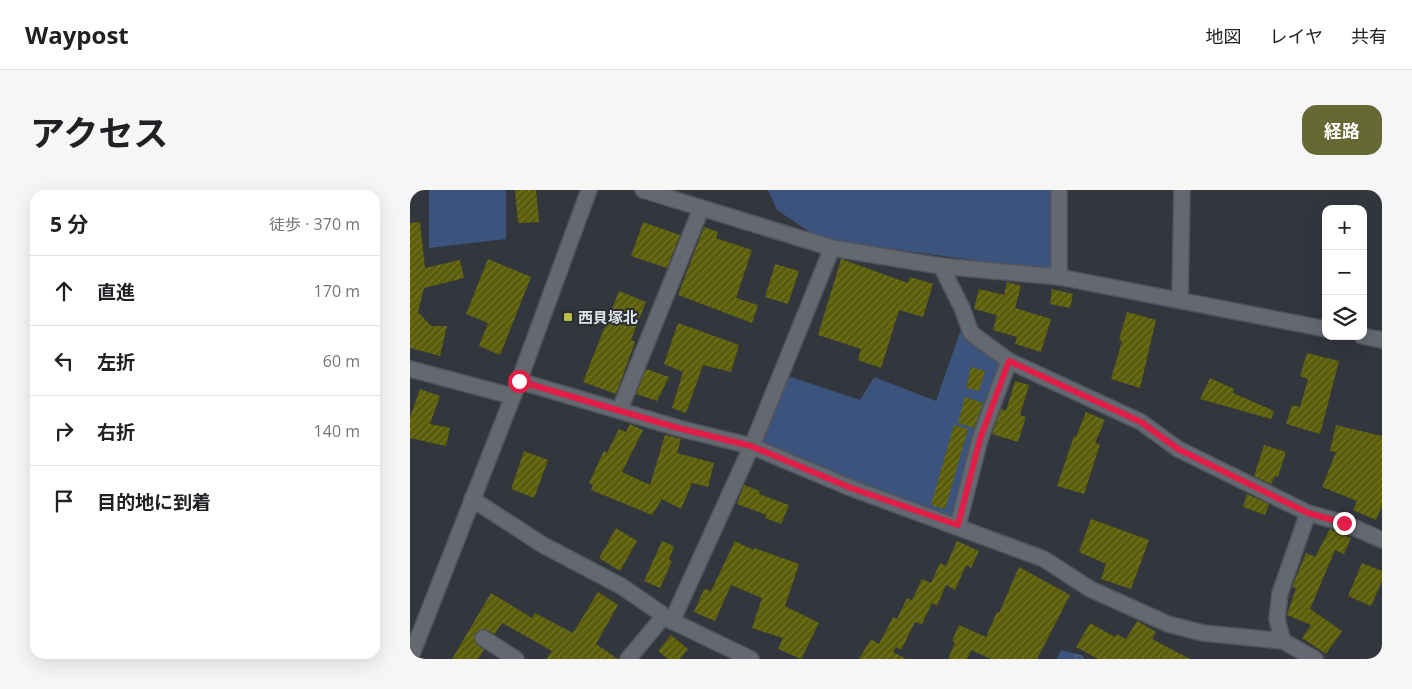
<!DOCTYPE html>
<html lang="ja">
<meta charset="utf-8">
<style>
body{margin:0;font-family:"Open Sans","Noto Sans JP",sans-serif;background:#f6f6f6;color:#202124}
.controls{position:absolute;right:15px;top:15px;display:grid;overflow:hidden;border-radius:10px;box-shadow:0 5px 20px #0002}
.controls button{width:45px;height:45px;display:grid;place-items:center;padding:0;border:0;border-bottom:1px solid #e0e0e0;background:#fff;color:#202124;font:25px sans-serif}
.stop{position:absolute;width:15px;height:15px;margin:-11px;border:4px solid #e11d48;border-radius:50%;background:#fff}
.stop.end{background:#e11d48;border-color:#fff;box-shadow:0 1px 5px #0008}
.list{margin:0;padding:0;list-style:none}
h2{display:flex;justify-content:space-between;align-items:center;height:65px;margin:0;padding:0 20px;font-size:21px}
h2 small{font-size:16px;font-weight:400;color:#757577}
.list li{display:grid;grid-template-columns:32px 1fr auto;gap:15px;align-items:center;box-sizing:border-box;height:70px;padding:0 20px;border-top:1px solid #e0e0e0}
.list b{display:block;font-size:19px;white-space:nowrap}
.list em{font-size:16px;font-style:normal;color:#757577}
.icon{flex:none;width:28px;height:28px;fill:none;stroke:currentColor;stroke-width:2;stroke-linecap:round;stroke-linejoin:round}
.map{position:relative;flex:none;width:972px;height:469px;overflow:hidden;border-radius:15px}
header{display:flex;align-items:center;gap:30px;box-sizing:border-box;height:70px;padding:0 25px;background:#fff;border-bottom:1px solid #e0e0e0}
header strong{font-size:24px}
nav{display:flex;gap:28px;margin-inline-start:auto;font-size:18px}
.intro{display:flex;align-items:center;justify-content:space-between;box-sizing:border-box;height:120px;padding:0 30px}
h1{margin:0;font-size:35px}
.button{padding:12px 22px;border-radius:15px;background:#666933;color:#fff;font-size:18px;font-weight:700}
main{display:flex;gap:30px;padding:0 30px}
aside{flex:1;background:#fff;border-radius:15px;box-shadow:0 5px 20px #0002}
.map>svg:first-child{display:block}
.grass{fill:#3c537d}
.forest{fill:url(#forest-crowns)}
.building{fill:url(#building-hatch)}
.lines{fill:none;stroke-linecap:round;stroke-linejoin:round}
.street-casing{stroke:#51555b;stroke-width:18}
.secondary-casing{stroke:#51555b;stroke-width:18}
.street{stroke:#646870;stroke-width:15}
.secondary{stroke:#646870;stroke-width:15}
.route{stroke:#e11d48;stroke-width:6}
.poi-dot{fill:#bbc045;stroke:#282c33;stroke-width:2}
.labels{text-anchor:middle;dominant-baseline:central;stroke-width:4;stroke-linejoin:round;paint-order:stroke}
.poi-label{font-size:15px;font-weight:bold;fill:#e0e3e7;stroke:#282c33;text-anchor:start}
</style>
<header>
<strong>Waypost</strong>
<nav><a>地図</a><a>レイヤ</a><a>共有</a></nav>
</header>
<div class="intro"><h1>アクセス</h1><a class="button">経路</a></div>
<main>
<aside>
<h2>5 分<small>徒歩 · 370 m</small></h2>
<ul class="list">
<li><svg class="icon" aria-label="ahead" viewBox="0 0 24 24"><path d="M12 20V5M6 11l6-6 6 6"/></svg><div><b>直進</b></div><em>170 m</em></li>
<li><svg class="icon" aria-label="left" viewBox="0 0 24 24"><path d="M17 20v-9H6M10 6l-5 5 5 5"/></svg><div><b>左折</b></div><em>60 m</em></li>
<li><svg class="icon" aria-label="right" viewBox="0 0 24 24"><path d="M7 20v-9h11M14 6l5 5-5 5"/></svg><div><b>右折</b></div><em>140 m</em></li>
<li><svg class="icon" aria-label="arrive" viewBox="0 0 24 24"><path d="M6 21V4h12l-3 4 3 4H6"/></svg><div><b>目的地に到着</b></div></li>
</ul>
</aside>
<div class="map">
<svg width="972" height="469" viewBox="0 0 972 469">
<defs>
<pattern id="forest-crowns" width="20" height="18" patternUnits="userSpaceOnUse" patternTransform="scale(1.25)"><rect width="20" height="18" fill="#3c537d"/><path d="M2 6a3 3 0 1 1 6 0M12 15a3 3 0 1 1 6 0" fill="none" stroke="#586c8f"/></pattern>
<pattern id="building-hatch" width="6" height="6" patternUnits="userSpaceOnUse" patternTransform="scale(1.25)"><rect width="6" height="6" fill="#5b5d08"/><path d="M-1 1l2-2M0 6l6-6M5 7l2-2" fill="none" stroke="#72742c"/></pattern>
</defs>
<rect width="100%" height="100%" fill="#32363d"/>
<!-- grass -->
<g class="grass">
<path d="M19 0H96V49L19 58Z"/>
<path d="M358 0H649V82L410 49 367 20Z"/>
<path d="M550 142 561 143 596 180 540 333 344 251 378 186 450 210 464 187 526 211Z"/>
</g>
<!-- forest -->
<path class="forest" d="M651 460 671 465 675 469H647Z"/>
<!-- building -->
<g class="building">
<path d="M105 0H126L129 32 108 33Z"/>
<path d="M10 32 15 78 50 70 54 88 14 98 8 122 21 136H37L30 166 0 158V33Z"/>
<path d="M233 32 270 45 257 78 221 66Z"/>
<path d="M294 37 308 42 306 48 342 60 326 108 348 115 342 133 268 105Z"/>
<path d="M78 69 121 87 90 165 69 156 78 133 56 124Z"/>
<path d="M431 69 498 93 500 87 523 94 513 127 489 120 471 178 448 170 451 159 408 145Z"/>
<path d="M365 74 389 81 378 114 355 107Z"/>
<path d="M597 92 611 96 605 118 641 129 631 162 605 154 607 147 583 140 587 125 564 119 569 99 594 105Z"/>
<path d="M642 99 663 104 660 118 640 114Z"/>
<path d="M209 101 236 112 221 150 225 152 206 204 173 192Z"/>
<path d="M717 122 746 130 730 198 701 189 712 151 709 150Z"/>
<path d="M268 133 329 155 321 182 293 175 276 223 262 218 273 182 254 174Z"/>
<path d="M897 163 929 171 910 244 876 234 882 215 890 217 898 189 890 186Z"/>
<path d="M561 177 575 181 569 201 556 198Z"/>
<path d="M236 179 259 187 247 211 226 204Z"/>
<path d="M800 188 824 199 823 203 864 221 861 229 790 209Z"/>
<path d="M605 191 619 195 610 225 616 227 608 252 582 244 591 219 596 221Z"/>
<path d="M10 199 30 206 20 234 40 238 36 256 0 248V227Z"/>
<path d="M555 207 573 213 564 238 548 233Z"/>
<path d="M676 222 695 230 685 253 690 254 674 304 647 296 664 246 666 247Z"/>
<path d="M220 234 233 240 212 282 240 295 255 245 271 249 267 263 304 273 298 297 282 293 271 319 252 309 242 325 181 300 183 295 179 293 194 261 197 263 209 239 216 242Z"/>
<path d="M544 235 558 239 535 319 521 315Z"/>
<path d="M926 235 972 246V316L966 330 943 320 947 311 912 297 926 262 920 261Z"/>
<path d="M854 255 876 262 868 287 865 286 861 294 844 286Z"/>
<path d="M114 261 138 270 124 308 101 299Z"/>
<path d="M334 295 350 301 349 304 379 315 371 334 355 328 357 325 327 314Z"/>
<path d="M837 304 859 314 855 325 833 317Z"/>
<path d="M681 329 739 350 721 399 691 389 696 374 669 362Z"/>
<path d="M206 338 227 351 210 381 189 368Z"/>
<path d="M920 339 941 348 934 364 925 360 900 419 932 441 916 464 892 448 901 435 877 425 886 398 882 397 896 363 905 367Z"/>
<path d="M252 351 264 356 259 370 262 371 250 398 234 391Z"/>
<path d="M325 351 343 360 344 358 389 374 375 416 409 433 391 469 368 459 373 448 342 438 352 408 321 395 305 431 284 422 294 399 301 401Z"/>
<path d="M547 351 569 361 561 378 556 375 545 400 536 395 527 416 522 413 512 434 505 432 491 460 486 457 483 462 496 469H449L461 449 469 454 483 427 487 429 497 408 502 410 512 389 521 393 530 373 536 376Z"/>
<path d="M952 373 972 381V391L961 416 938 406Z"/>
<path d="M609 377 660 405 627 469H581L561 460 557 469H538L545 453 542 451 549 435 576 447 587 422 589 423Z"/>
<path d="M188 402 208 415 186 454 208 469H136L142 461 92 433 85 444 74 439 65 443V452L74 460 68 469H42L81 403 122 428 125 423 163 443Z"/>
<path d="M727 431 746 442 742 449 780 469H688L666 457 680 433 705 447 707 444 716 449Z"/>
<path d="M261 445 278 459 270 469H258L248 461Z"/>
</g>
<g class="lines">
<defs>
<g id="street">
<path d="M233 0 422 58 531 76 649 87 916 139"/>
<path d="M531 76 552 118 561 143 599 171 731 232 768 259 898 323 934 333 972 350"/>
<path d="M649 87V0"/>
<path d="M770 110 772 0"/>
<path d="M952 146 972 150"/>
<path d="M0 179 102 206"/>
<path d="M109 191 268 238 341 256 441 298 634 369 680 399 758 434 793 443 873 451 905 469"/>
<path d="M210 219 291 19"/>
<path d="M62 309 133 355 211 396 262 431 341 469"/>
<path d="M548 335 570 249 599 171"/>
<path d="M262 431 344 251 422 58"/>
<path d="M73 448 106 469"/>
<path d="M873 451 867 429 870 403 898 323"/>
<path d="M218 469 254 426"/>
</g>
<path id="secondary" d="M0 469 109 191 179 0"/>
</defs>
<!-- street casing -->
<use href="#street" class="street-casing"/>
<!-- secondary casing -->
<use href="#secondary" class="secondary-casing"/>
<!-- street -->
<use href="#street" class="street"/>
<!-- secondary -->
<use href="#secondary" class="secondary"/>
</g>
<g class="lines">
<!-- route -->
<path class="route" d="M109 191 268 238 341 256 441 298 548 335 570 249 599 171 731 232 768 259 898 323 934 333"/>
</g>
<!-- markers -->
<rect class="poi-dot" x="153" y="122" width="10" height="10" rx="2.5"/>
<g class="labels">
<!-- poi labels -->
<g class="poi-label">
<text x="168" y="127">西貝塚北</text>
</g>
</g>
</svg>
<div class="controls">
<button>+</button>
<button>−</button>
<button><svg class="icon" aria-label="layers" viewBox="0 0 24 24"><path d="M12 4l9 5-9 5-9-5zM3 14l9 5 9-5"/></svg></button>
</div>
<div class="stop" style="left:109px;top:191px"></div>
<div class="stop end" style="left:934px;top:333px"></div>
</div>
</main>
